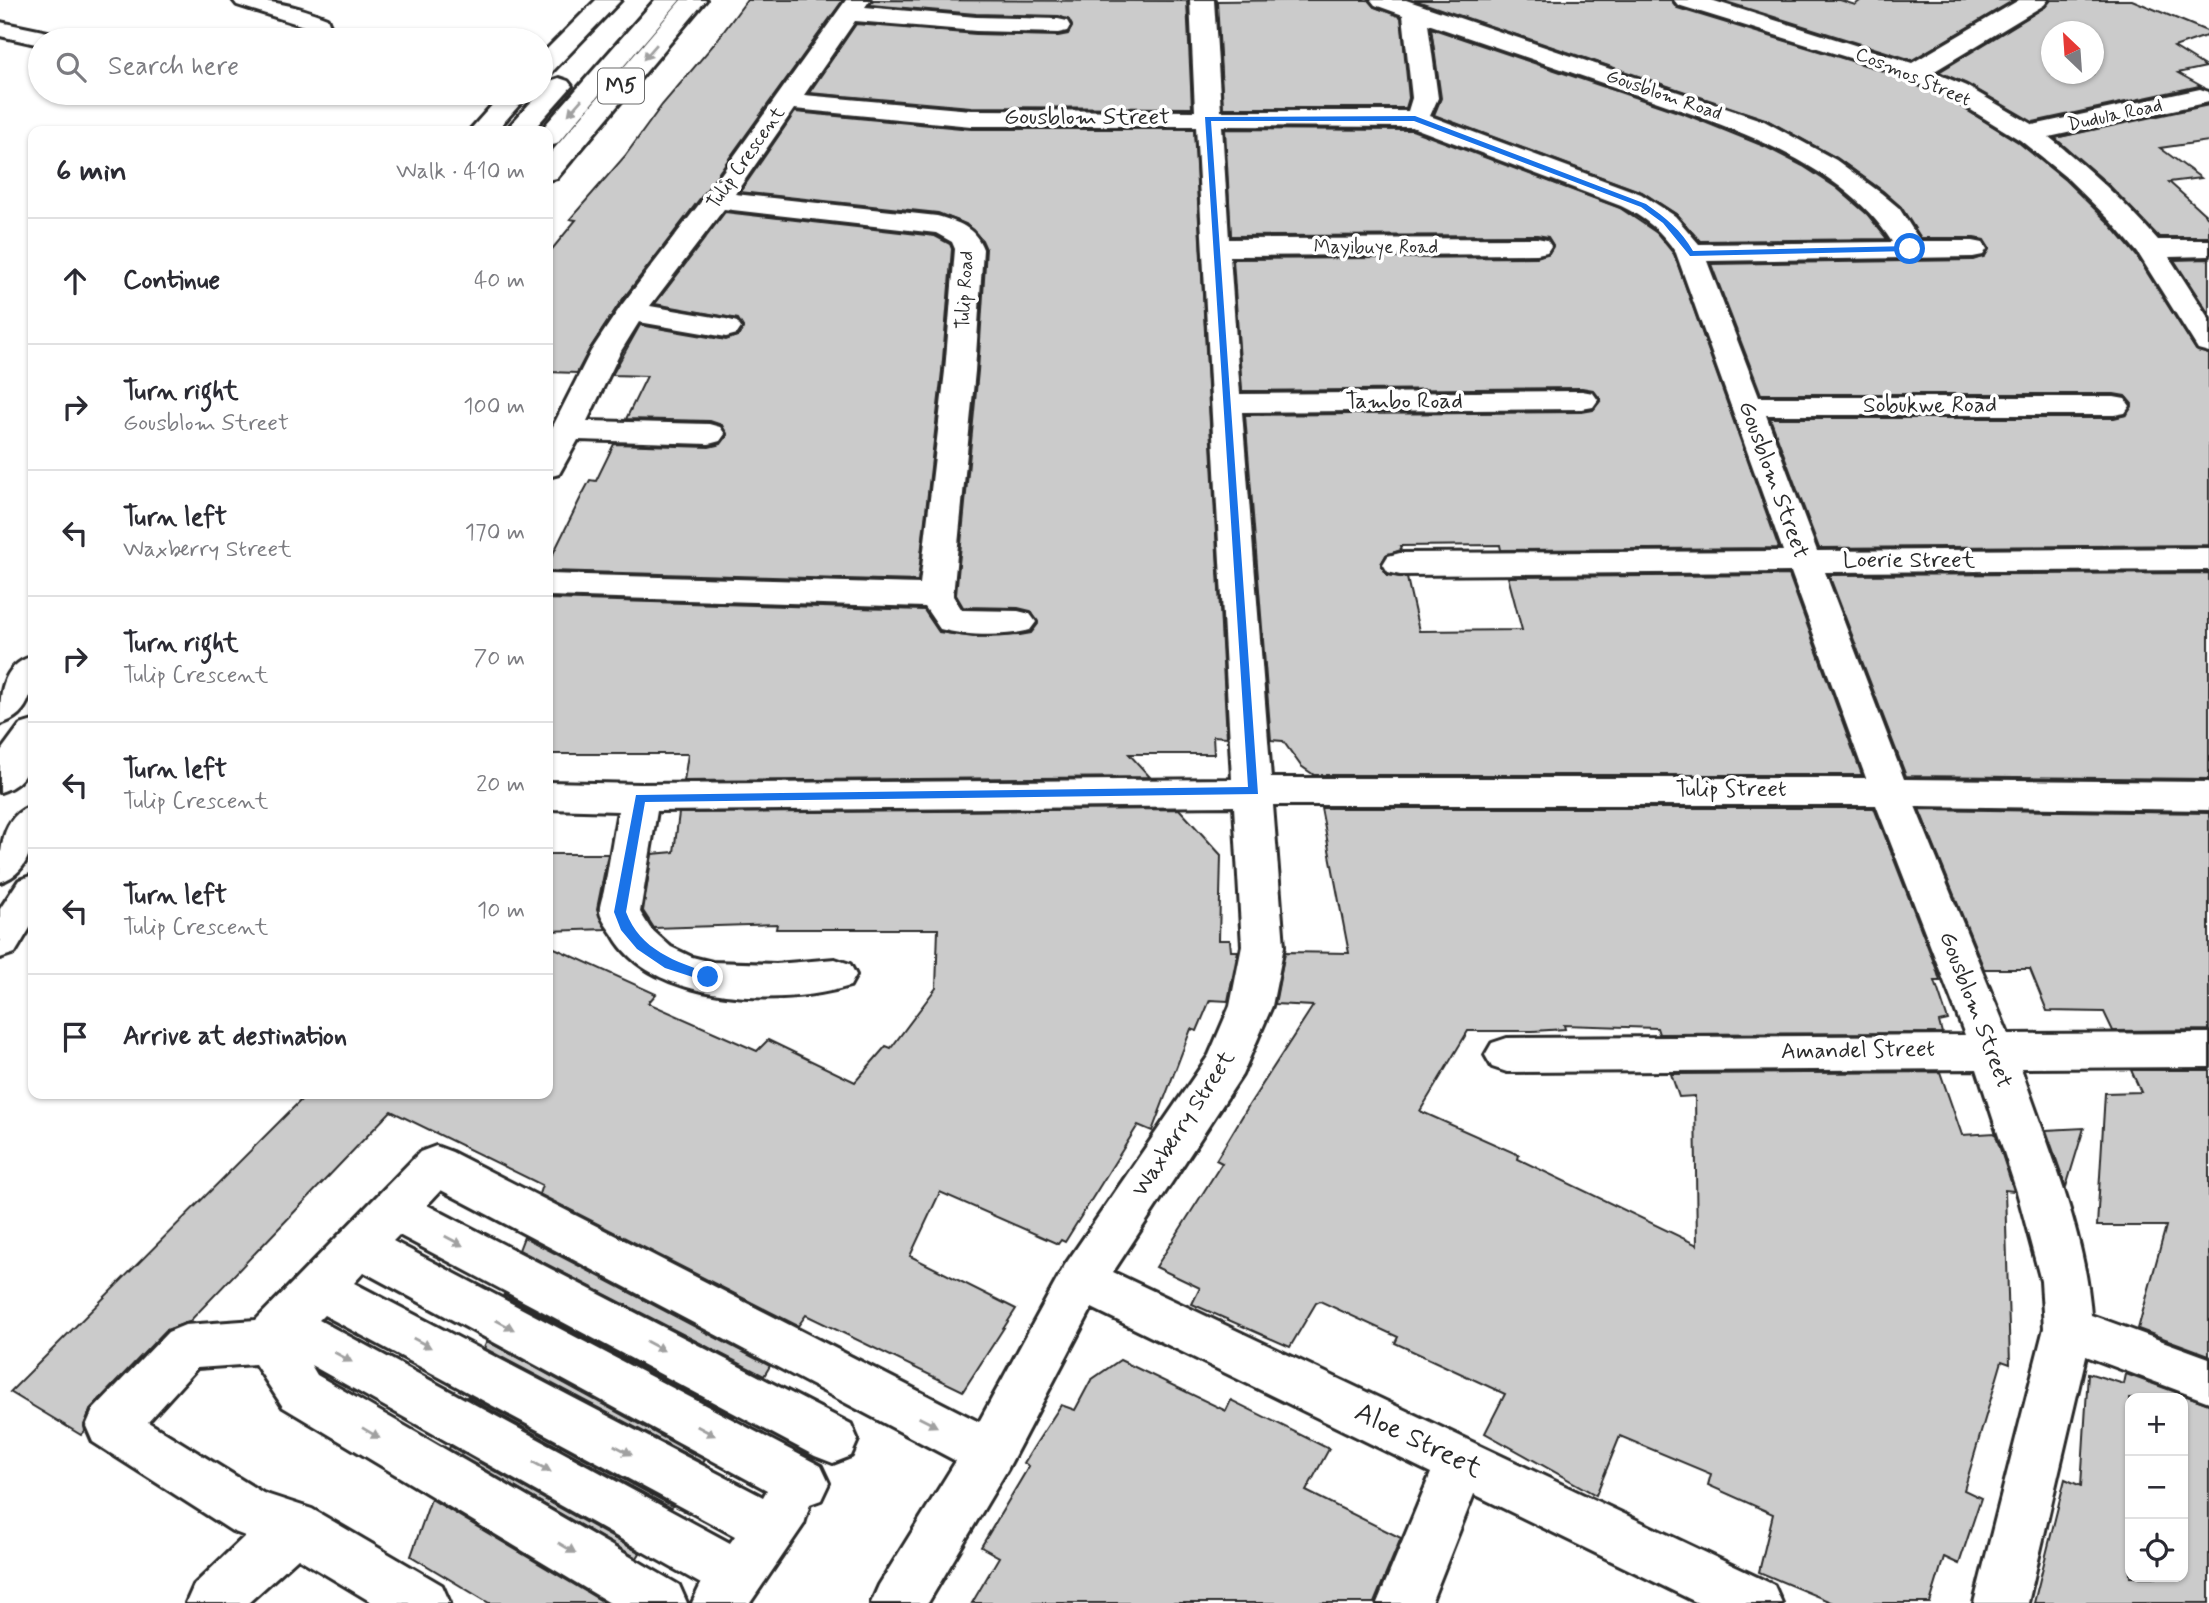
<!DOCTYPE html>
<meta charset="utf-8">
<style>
body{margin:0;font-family:Mynerve,sans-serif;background:#f7f7f7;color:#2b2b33}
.controls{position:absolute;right:21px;bottom:21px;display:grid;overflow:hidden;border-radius:14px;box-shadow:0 2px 5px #0004}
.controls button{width:63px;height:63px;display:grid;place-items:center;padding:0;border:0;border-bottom:2px solid #e1e1e2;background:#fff;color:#2b2b33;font:35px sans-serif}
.compass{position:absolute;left:2041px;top:21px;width:63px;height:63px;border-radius:50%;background:#fff;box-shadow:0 2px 5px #0004;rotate:335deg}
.stop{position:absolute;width:21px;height:21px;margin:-16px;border:5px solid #1a73e8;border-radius:50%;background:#fff}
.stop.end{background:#1a73e8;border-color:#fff;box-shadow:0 2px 7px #0008}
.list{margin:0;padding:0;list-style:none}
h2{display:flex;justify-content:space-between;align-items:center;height:91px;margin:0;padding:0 28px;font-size:30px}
h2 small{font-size:23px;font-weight:400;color:#7c7c81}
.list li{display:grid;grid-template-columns:46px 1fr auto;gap:21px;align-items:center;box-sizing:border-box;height:126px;padding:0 28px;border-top:2px solid #e1e1e2}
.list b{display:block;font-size:26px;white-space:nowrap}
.list p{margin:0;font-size:23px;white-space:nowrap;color:#7c7c81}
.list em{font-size:23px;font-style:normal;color:#7c7c81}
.icon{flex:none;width:38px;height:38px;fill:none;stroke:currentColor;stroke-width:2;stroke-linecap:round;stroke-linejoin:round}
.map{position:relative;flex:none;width:2209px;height:1603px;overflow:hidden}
.search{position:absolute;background:#fff;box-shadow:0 2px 5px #0004;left:28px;top:28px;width:525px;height:77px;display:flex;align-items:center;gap:18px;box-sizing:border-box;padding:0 24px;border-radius:38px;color:#7c7c81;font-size:26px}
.panel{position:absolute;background:#fff;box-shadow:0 2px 5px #0004;left:28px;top:126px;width:525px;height:973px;border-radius:14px}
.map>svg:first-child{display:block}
.building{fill:#cbcbcb;stroke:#2b2b2b;stroke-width:2;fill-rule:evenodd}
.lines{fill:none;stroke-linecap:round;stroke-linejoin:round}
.minor-casing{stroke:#2b2b2b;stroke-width:6}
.major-casing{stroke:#2b2b2b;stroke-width:6}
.minor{fill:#fff;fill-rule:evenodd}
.major{fill:#fff;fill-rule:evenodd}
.oneway{fill:#a0a0a0}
.route{fill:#1a73e8}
.labels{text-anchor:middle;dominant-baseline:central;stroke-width:7;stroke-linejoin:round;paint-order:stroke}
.far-street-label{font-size:19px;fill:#2b2b2b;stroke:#fff}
.shield{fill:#fff;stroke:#6b6b6b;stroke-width:2}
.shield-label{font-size:21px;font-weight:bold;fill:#2b2b2b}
.street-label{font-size:23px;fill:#2b2b2b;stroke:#fff}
.near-street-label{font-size:28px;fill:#2b2b2b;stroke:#fff}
</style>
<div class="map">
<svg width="2209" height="1603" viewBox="0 0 2209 1603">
<rect width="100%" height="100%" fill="#fff"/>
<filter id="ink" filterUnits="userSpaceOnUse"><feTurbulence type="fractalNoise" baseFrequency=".0143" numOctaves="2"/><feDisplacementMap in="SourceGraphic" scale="14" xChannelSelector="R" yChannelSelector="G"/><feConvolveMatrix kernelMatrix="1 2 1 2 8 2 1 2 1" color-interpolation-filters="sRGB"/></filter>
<g filter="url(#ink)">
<!-- building -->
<g class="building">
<path d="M747 0H843L705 192 619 304 589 350 577 373 548 372V254L576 220 570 219 625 156 662 105 715 43Z"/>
<path d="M873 0 1187 1 1192 108 971 107 809 93 856 24 976 34 1058 36 1068 34 1072 27 1069 20 1059 16 976 14 870 5Z"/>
<path d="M1310 0H1368L1374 7 1401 17 1409 98 1406 108H1223L1217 1Z"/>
<path d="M1414 0H1671L1677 8 1878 69 1947 98 2018 142 2065 180 2109 223 2136 255 2196 350 2209 354V545L1819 548 1770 418H2114L2127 415 2132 404 2125 396 2114 394H1761L1711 264 1973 260 1985 256 1989 248 1984 240 1974 238H1921L1901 207 1883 191 1837 158 1765 119Z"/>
<path d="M1720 0H1840L1855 5 1861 0H2014L1912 60Z"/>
<path d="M2051 0H2132L2209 32V35L2174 47 2206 67 2178 73 2205 88 2199 86 2033 122 1967 84 1939 72 2045 7ZM2052 32H2094V74H2052Z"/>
<path d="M1431 28 1687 115 1766 147 1803 166 1837 188 1867 214 1887 239 1700 241 1676 214 1642 192 1434 115 1441 98Z"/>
<path d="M2209 105V141L2160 148 2201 178 2169 182 2209 218V237H2159L2108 184 2055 138Z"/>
<path d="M795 112 971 129H1194L1227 737 1213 736 1214 754H1129L1150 777 684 781 688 754H548V599L924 610 939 632 973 637 1020 635 1031 633 1038 624 1031 611 1018 608 963 607 956 595 978 371 986 249 982 240 966 224 938 213 740 192Z"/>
<path d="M1225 129 1412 130 1620 208 1657 233 1674 254 1779 548 1501 550 1500 545 1400 546 1401 550 1386 555 1381 565 1387 575 1407 578 1419 631 1522 630 1508 577 1789 575 1862 775H1314L1301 766 1283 741 1271 740 1245 415 1582 412 1593 410 1601 400 1593 390 1582 388 1242 391 1233 259 1537 257 1549 253 1553 245 1548 237 1537 235 1231 236Z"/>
<path d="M725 212 935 236 950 244 952 249 942 371 918 581 548 571V564L582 495 590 480 596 481 614 444 709 447 721 444 727 436 722 425 710 421 626 419 647 376 612 375 640 325 726 340 739 335 743 327 738 319 655 304Z"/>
<path d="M2209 259V314L2174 260Z"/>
<path d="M2209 573V779L1906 776 1829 575Z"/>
<path d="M1321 808H1874L1936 968 1940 981H1935L1948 1020 1939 1022 1942 1033 1659 1034 1657 1028 1564 1025 1565 1029 1533 1031H1468L1420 1111 1519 1155 1518 1159 1697 1245 1695 1096 1679 1097 1671 1074 1940 1072 1962 1135 1995 1133 2014 1191 2005 1190 2010 1364 2002 1361 1964 1490 1981 1498 1959 1564 1944 1557 1930 1603H1833L1759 1572 1773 1514 1708 1485 1711 1474 1620 1436 1596 1495 1485 1433 1505 1394 1395 1343 1398 1337 1320 1301 1316 1303 1290 1347 1192 1304 1200 1288 1156 1267 1222 1163 1216 1160 1249 1105 1313 1006 1275 1004 1285 952 1349 953Z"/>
<path d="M1179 809 1221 855 1219 940H1230L1231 951H1238L1228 1001 1210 1000 1197 1031 1191 1029 1152 1131 1138 1125 1065 1242 1061 1240 1058 1244 940 1192 910 1256 1016 1309 963 1391 806 1315 798 1326 539 1194 542 1185 391 1111 189 1322 166 1330 91 1408 84 1425 85 1431 81 1435 10 1392 307 1094H548V945L656 994 648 1003 757 1051 768 1040 855 1082 886 1046 891 1048 936 988 938 929H776L777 924 654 928 643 911 652 854 674 852 679 813Z"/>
<path d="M1919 809 2209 813V1030L2113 1031 2104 1012 2047 1011 2030 969H1984Z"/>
<path d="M548 854H608L597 909 606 929 548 931Z"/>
<path d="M2131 1070H2209V1355L2138 1329 2166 1226H2097L2105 1093 2141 1092Z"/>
<path d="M2084 1128 2066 1187 2046 1130Z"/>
<path d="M524 1237 770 1366 764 1376 519 1250Z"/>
<path d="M504 1294 735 1417 503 1296Z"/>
<path d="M487 1341 705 1460 703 1463 484 1348Z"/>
<path d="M1120 1360 1226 1411 1231 1400 1329 1449 1306 1491 1401 1538 1374 1603H972L999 1557 981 1547 1029 1466 1024 1463 1035 1445 1061 1405 1075 1410 1091 1380Z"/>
<path d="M2088 1373 2124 1384 2126 1374 2209 1404V1603H2034L2065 1479 2081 1486ZM2130 1398H2183V1577H2130Z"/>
<path d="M468 1395 673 1506 671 1508 467 1397Z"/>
<path d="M450 1446 640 1553 637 1558 449 1449Z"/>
<path d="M431 1499 605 1603H489L411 1556Z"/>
</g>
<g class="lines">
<defs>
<g id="minor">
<path d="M233 0C271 0 291 4 327 18L334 35 332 40H308L310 35 307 27 237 5Z"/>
<path d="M655 0H680L557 144 548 146V131H540Z"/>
<path d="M846 0H870L865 7 976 17 1058 19 1067 21 1070 26 1067 31 1058 33 976 31 855 21 804 95 971 110 1195 111 1190 0H1214L1221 111H1408L1412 98 1403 15 1375 5 1371 0H1406L1764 121 1836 160 1881 193 1899 208 1920 241H1973L1983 243 1987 249 1983 255 1973 257 1707 261 1759 397H2114L2125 399 2130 406 2125 413 2114 415H1766L1817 551 2209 548V570L1825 572 1904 779 2209 782V810L1915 806 2008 1034 2209 1033V1067L2021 1068C2048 1148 2085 1231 2091 1315L2209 1358V1402L2086 1356 2028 1603H1974L2044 1328 2041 1281 2017 1192 1977 1069 1507 1072 1492 1067 1485 1055 1492 1043 1507 1038 1965 1035 1876 805H1273L1284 946 1272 1006 1242 1075 1113 1272 1774 1585 1782 1603H1698L1474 1494 1431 1603H1377L1431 1473 1092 1308 1007 1470 928 1603H871L879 1585 956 1461 441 1190 427 1205 851 1424 858 1440 851 1456 833 1463 815 1456 399 1235 393 1241 821 1466 829 1483 821 1500 810 1504 804 1524 750 1603H692L701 1584 311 1365 317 1375 679 1585 687 1603H610L283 1407 255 1364 197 1368 148 1422 263 1493 312 1509 442 1585 450 1603H373L298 1558 248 1603H186L194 1585 245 1536 232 1531 93 1442 86 1426 93 1410 168 1332 185 1325 256 1320 420 1152 436 1146 452 1152 979 1422 1065 1265 1209 1055 1230 1006 1242 946 1234 806 657 811 640 912 650 928 671 947 692 957 712 962 776 964 835 959 850 964 856 975 850 986C784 1007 650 1004 613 935 609 929 601 919 600 912 599 906 603 896 604 891 609 864 613 838 618 811L548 809V782L640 784 1232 779 1196 126H971L794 109 735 194 937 216C958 222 975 227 983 249L975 371 953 596 962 610 1018 611 1030 614 1036 622 1030 630C1004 637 966 636 940 629L925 607 548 596V574L920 584 945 371 955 249 952 242 936 233 724 209 650 306 726 319 737 322 741 328 737 334 726 337 639 322 621 351 587 421 709 424 720 427 725 434 720 441 709 444 578 440 559 474 548 477V436L591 351 621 306 707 194ZM1428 24C1490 45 1552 66 1614 87 1705 119 1839 156 1892 242L1699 244 1675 216 1641 194 1430 116 1438 98ZM1222 126 1412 127 1621 206C1644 217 1662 231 1676 253L1783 551 1400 553 1388 556 1383 564 1388 572 1400 575 1791 572 1866 778H1271L1242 412 1582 409 1593 407 1598 400 1593 393 1582 391 1240 394 1230 256 1537 254 1547 252 1551 246 1547 240 1537 238 1229 239ZM364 1272 767 1490 763 1497 354 1283ZM324 1315 735 1536 730 1543 319 1320Z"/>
<path d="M1674 0H1711L1912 63 2019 0H2048L2044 5 1933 72 1966 86 2033 125 2200 89 2209 92V102L2049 137C2089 169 2125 202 2158 240H2209V256L2169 257 2209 319V352L2198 349 2138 253 2111 221 2067 178 2020 140 1948 96 1879 67 1678 5Z"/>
<path d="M0 22 62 35 65 40H40V45L0 36Z"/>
<path d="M559 78 568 81 572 86 532 131H505L550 81Z"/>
<path d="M33 721C34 751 34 782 0 792V752L20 725Z"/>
<path d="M33 805C34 836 34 872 0 882 0 851 0 816 33 805Z"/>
</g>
<g id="major">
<path d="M596 0H621L550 74 541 76V55Z"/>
<path d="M681 0H706L557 178 548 180V156Z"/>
<path d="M503 93H530L496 131H469Z"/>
<path d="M33 656C34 685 33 715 0 724 0 695 0 666 33 656Z"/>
<path d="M33 875V923L15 953 0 958V909L19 880Z"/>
</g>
</defs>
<!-- minor casing -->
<use href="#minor" class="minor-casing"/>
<!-- major casing -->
<use href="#major" class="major-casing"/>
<!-- minor -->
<use href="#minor" class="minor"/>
<!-- major -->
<use href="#major" class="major"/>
</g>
<!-- one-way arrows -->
<defs><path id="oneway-solid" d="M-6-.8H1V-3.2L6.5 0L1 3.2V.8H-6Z" transform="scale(1.75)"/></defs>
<g class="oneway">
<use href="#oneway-solid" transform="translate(650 52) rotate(131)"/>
<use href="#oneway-solid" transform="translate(575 107) rotate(131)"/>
<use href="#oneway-solid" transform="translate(454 1241) rotate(28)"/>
<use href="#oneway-solid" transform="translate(505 1325) rotate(28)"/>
<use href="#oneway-solid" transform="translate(422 1343) rotate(28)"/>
<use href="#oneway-solid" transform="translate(655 1346) rotate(28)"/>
<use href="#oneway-solid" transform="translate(343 1357) rotate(29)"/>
<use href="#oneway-solid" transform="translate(928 1422) rotate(27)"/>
<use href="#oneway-solid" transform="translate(706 1431) rotate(28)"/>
<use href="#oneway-solid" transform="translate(371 1433) rotate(31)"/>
<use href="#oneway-solid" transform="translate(623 1450) rotate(28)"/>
<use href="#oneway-solid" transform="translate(542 1467) rotate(29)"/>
<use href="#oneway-solid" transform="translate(567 1548) rotate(31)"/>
</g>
</g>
<!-- route -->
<path class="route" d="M1205 117 1415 116 1646 204C1666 218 1681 230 1693 251L1910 246 1915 249 1910 251 1690 256 1663 223 1641 207 1414 121H1211L1258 794 645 802 626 912C640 950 676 962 712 974L714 977 708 982 665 968 637 949 621 930 614 912 636 795 1248 787Z"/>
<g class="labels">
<!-- far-street labels -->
<g class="far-street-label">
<text transform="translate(1913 77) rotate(23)">Cosmos Street</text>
<text transform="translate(1664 95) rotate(19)">Gousblom Road</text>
<text transform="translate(2115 115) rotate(-12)">Dudula Road</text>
<text transform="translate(746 158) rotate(-55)">Tulip Crescent</text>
<text x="1376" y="247">Mayibuye Road</text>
<text transform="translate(965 290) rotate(-87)">Tulip Road</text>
</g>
<!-- shield labels -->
<rect class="shield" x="598" y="68.5" width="46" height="35" rx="5"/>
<g class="shield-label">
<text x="621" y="86">M5</text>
</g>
<!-- street labels -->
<g class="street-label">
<text x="1087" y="118">Gousblom Street</text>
<text x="1404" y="402">Tambo Road</text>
<text x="1930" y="406">Sobukwe Road</text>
<text transform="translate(1773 480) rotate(70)">Gousblom Street</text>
<text x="1909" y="561">Loerie Street</text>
<text x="1731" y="790">Tulip Street</text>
<text transform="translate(1975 1010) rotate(69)">Gousblom Street</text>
<text transform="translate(1858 1051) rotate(-1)">Amandel Street</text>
<text transform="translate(1184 1124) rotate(-57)">Waxberry Street</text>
</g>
<!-- near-street labels -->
<g class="near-street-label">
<text transform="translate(1418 1441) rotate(26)">Aloe Street</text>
</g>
</g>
</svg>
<div class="controls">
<button>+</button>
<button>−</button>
<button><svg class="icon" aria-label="locate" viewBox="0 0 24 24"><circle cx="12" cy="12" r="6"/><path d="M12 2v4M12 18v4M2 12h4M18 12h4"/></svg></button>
</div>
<svg class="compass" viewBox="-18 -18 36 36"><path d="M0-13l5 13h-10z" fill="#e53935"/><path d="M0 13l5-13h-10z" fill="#7c7c81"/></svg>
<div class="stop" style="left:1910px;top:249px"></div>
<div class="stop end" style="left:708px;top:977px"></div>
<div class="search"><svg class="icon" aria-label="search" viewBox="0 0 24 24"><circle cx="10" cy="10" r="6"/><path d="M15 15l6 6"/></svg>Search here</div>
<section class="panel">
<h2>6 min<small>Walk · 410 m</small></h2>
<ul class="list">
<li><svg class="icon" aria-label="ahead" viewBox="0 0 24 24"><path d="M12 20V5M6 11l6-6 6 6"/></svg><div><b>Continue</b></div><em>40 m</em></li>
<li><svg class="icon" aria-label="right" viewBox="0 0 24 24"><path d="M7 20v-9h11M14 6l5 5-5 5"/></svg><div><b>Turn right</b><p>Gousblom Street</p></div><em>100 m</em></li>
<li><svg class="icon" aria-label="left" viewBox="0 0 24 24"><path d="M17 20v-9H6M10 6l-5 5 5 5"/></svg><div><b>Turn left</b><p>Waxberry Street</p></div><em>170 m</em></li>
<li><svg class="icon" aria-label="right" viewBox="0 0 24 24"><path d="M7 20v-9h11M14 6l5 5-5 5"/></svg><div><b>Turn right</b><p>Tulip Crescent</p></div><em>70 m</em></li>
<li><svg class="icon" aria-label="left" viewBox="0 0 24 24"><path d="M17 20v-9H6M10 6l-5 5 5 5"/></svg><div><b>Turn left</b><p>Tulip Crescent</p></div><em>20 m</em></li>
<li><svg class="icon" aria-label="left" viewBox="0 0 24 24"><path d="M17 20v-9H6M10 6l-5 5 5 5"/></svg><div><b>Turn left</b><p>Tulip Crescent</p></div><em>10 m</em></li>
<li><svg class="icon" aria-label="arrive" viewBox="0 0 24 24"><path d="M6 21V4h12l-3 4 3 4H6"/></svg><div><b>Arrive at destination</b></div></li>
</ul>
</section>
</div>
